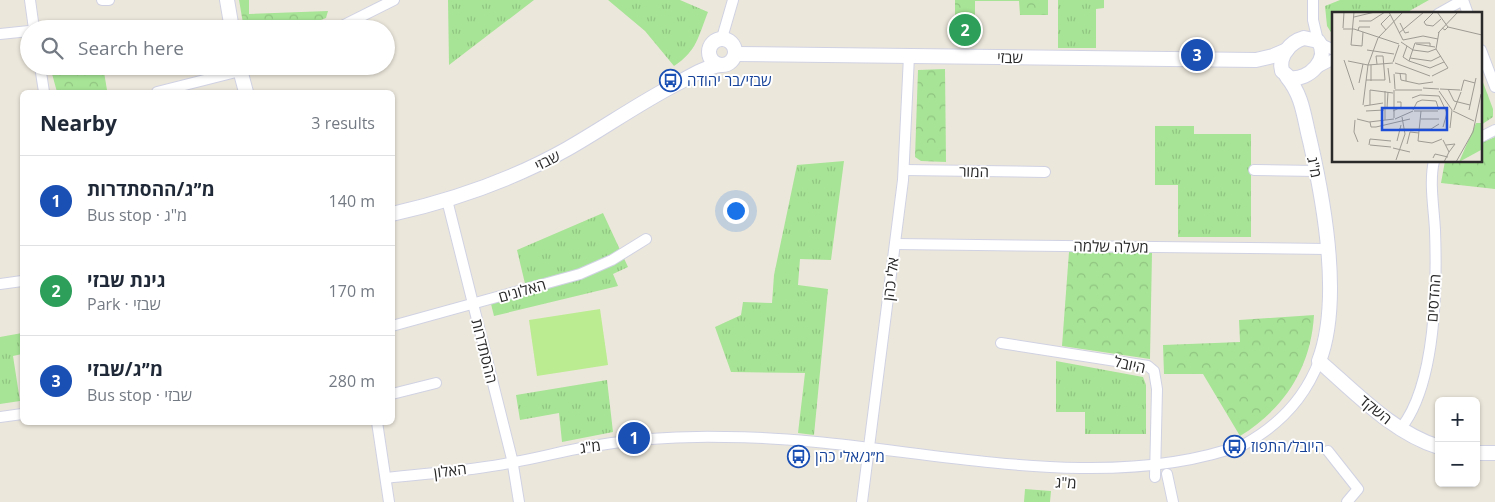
<!DOCTYPE html>
<meta charset="utf-8">
<style>
body{margin:0;font-family:"Open Sans",Heebo,sans-serif;background:#f6f6f7;color:#1f2937}
.controls{position:absolute;right:15px;bottom:15px;display:grid;overflow:hidden;border-radius:8px;box-shadow:0 1px 4px #0004}
.controls button{width:45px;height:45px;display:grid;place-items:center;padding:0;border:0;border-bottom:1px solid #e0e1e3;background:#fff;color:#1f2937;font:25px sans-serif}
.you{position:absolute;left:735px;top:210px;width:18px;height:18px;margin:-12px;border:4px solid #fff;border-radius:50%;background:#1a73e8;box-shadow:0 0 0 8px #1a73e833}
.badge{display:grid;place-items:center;width:32px;height:32px;border-radius:50%;background:#db2777;color:#fff;font-size:16px;font-weight:700}
.pin{position:absolute;translate:-50% -50%;border:2px solid #fff;box-shadow:0 1px 5px #0006}
.list{margin:0;padding:0;list-style:none}
h2{display:flex;justify-content:space-between;align-items:center;height:65px;margin:0;padding:0 20px;font-size:21px}
h2 small{font-size:16px;font-weight:400;color:#747a83}
.list li{display:grid;grid-template-columns:32px 1fr auto;gap:15px;align-items:center;box-sizing:border-box;height:90px;padding:0 20px;border-top:1px solid #e0e1e3}
.list b{display:block;font-size:19px;white-space:nowrap}
.list p{margin:0;font-size:16px;white-space:nowrap;color:#747a83}
.list em{font-size:16px;font-style:normal;color:#747a83}
.icon{flex:none;width:28px;height:28px;fill:none;stroke:currentColor;stroke-width:2;stroke-linecap:round;stroke-linejoin:round}
.map{position:relative;flex:none;width:1495px;height:502px;overflow:hidden}
.search{position:absolute;background:#fff;box-shadow:0 1px 4px #0004;left:20px;top:20px;width:375px;height:55px;display:flex;align-items:center;gap:12px;box-sizing:border-box;padding:0 18px;border-radius:28px;color:#747a83;font-size:19px}
.panel{position:absolute;background:#fff;box-shadow:0 1px 4px #0004;left:20px;top:90px;width:375px;height:335px;border-radius:8px}
.map>svg:first-child{display:block}
.grass{fill:url(#grass-tufts)}
.park{fill:url(#park-crowns)}
.pitch{fill:#bbec91}
.lines{fill:none;stroke-linecap:round;stroke-linejoin:round}
.street-casing{stroke:#d0d2e3;stroke-width:12}
.secondary-casing{stroke:#d0d2e3;stroke-width:16}
.street{stroke:#fff;stroke-width:10}
.secondary{stroke:#fff;stroke-width:14}
.labels{text-anchor:middle;dominant-baseline:central;stroke-width:4;stroke-linejoin:round;paint-order:stroke}
.street-label{font-size:15px;fill:#2a2a2a;stroke:#fff}
.transit-label{font-size:15px;fill:#164399;stroke:#fff;text-anchor:start}
.inset-road{fill:none;stroke:#9e9b94;stroke-width:1}
.view{fill:#1d4ed8;fill-opacity:0.15;stroke:#1d4ed8;stroke-width:2.5}
.inset-edge{fill:none;stroke:#2a2a2a;stroke-width:2.5}
</style>
<div class="map">
<svg width="1495" height="502" viewBox="0 0 1495 502">
<defs>
<pattern id="grass-tufts" width="24" height="20" patternUnits="userSpaceOnUse" patternTransform="scale(1.25)"><rect width="24" height="20" fill="#a7e496"/><path d="M3 7l-1-3M5 7V3M7 7l1-3M15 17l-1-3M17 17v-4M19 17l1-3" fill="none" stroke="#90c481"/></pattern>
<pattern id="park-crowns" width="20" height="18" patternUnits="userSpaceOnUse" patternTransform="scale(1.25)"><rect width="20" height="18" fill="#a7e496"/><path d="M2 6a3 3 0 1 1 6 0M12 15a3 3 0 1 1 6 0" fill="none" stroke="#90c481"/></pattern>
</defs>
<rect width="100%" height="100%" fill="#ece7db"/>
<!-- grass -->
<g class="grass">
<path d="M448 0H534L449 65Z"/>
<path d="M608 0H680L708 12C698 37 697 51 674 66L645 31Z"/>
<path d="M1058 0H1104V8L1096 9V48H1058Z"/>
<path d="M1340 0H1429L1404 14H1334V37L1327 26 1325 6Z"/>
<path d="M1481 77 1493 109V117L1481 125Z"/>
<path d="M1155 126H1194V134H1251V237H1178V185H1155Z"/>
<path d="M844 161 831 260 800 259 798 285 828 289 814 435 798 433 805 373 731 372 715 327 741 315 743 302 772 303 774 275 797 165Z"/>
<path d="M603 213 628 267 613 274 618 286 494 316 491 304 527 292 517 250Z"/>
<path d="M22 333V354L13 356 20 401 0 404V337Z"/>
<path d="M1056 361 1143 377 1146 385V434H1085V412H1056Z"/>
<path d="M607 380 613 432 562 442 559 413 520 420 516 395Z"/>
<path d="M1025 489 1051 491 1050 502H1024Z"/>
</g>
<!-- park -->
<g class="park">
<path d="M239 0H249V14L328 11 326 18 321 20 287 29H244Z"/>
<path d="M955 0H1048V15H1020L1019 1H975V45H955Z"/>
<path d="M69 66H103L107 90 57 92 51 70Z"/>
<path d="M945 69 946 162 921 161 915 157 918 70Z"/>
<path d="M1495 137V189L1441 183 1445 161H1481V143Z"/>
<path d="M1069 252 1152 253 1150 359 1062 346Z"/>
<path d="M1314 315C1311 368 1284 409 1240 436L1203 374H1164L1163 345 1240 342 1239 320Z"/>
</g>
<!-- pitch -->
<path class="pitch" d="M600 309 608 365 537 376 529 320Z"/>
<g class="lines">
<defs>
<g id="street">
<path d="M30 0 34 29"/>
<path d="M102 0H109"/>
<path d="M1313 0V20L1318 41"/>
<path d="M1463 0 1468 14"/>
<path d="M1438 14 1463 0"/>
<path d="M336 29 394 0"/>
<path d="M0 34 29 31"/>
<path d="M722 38 733 0"/>
<path d="M1319 43 1334 50"/>
<path d="M1481 50 1495 87"/>
<path d="M40 66 44 92"/>
<path d="M1315 69 1334 59"/>
<path d="M157 92 240 71"/>
<path d="M1481 137 1495 130"/>
<path d="M904 170 1045 172"/>
<path d="M1254 170 1316 171"/>
<path d="M447 200 512 459 519 502"/>
<path d="M895 244 1327 249"/>
<path d="M0 284 22 281"/>
<path d="M392 326 580 274 612 260 646 239"/>
<path d="M1001 343 1148 366 1154 371 1157 389 1155 477"/>
<path d="M392 394 436 383"/>
<path d="M0 417 22 414"/>
<path d="M377 422 389 502"/>
<path d="M1401 428C1436 384 1437 286 1435 230 1434 209 1429 182 1434 161"/>
<path d="M1328 451 1358 489 1347 502"/>
<path d="M1167 474 1173 502"/>
<path d="M386 478C429 473 473 471 514 462 539 458 562 451 587 447 632 439 679 436 725 437 894 437 1088 502 1245 444 1279 425 1305 398 1319 361"/>
<path d="M862 502 903 180 909 56"/>
</g>
<g id="secondary">
<path d="M227 0 232 29"/>
<path d="M1304 38 1318 41C1331 58 1309 81 1290 78L1282 71C1278 56 1290 42 1304 38Z"/>
<circle cx="722" cy="52" r="13"/>
<path d="M735 54 1256 60 1273 56 1287 50"/>
<path d="M239 66 246 92"/>
<path d="M1287 77C1303 96 1304 118 1310 141 1324 202 1342 301 1319 361 1355 392 1393 433 1439 447"/>
<path d="M392 214C454 200 512 180 567 149 604 128 639 103 678 83 691 76 705 67 720 65"/>
<path d="M1476 453H1495"/>
</g>
</defs>
<!-- street casing -->
<use href="#street" class="street-casing"/>
<!-- secondary casing -->
<use href="#secondary" class="secondary-casing"/>
<!-- street -->
<use href="#street" class="street"/>
<!-- secondary -->
<use href="#secondary" class="secondary"/>
</g>
<!-- icons -->
<defs>
<symbol id="bus-ring" viewBox="-11 -11 22 22"><circle r="9.5" fill="#fff" stroke="#1a4fb4" stroke-width="1.5"/><path d="M-5-6H5V4H4V6H2V4H-2V6H-4V4H-5ZM-3.5-4V0h7V-4ZM-3.5 1.2v1.5H-2V1.2ZM2 1.2v1.5H3.5V1.2Z" fill="#1a4fb4"/></symbol>
</defs>
<g fill-rule="evenodd">
<use href="#bus-ring" x="658" y="68" width="25" height="25"/>
<use href="#bus-ring" x="1222" y="434" width="25" height="25"/>
<use href="#bus-ring" x="786" y="444" width="25" height="25"/>
</g>
<g class="labels">
<!-- street labels -->
<g class="street-label">
<text transform="translate(1010 57) rotate(1)">שבזי</text>
<text transform="translate(547 160) rotate(-27)">שבזי</text>
<text transform="translate(1315 167) rotate(78)">מ"ג</text>
<text transform="translate(974 171) rotate(1)">המור</text>
<text transform="translate(1111 246) rotate(1)">מעלה שלמה</text>
<text transform="translate(890 279) rotate(-83)">אלי כהן</text>
<text transform="translate(522 290) rotate(-16)">האלונים</text>
<text transform="translate(1433 298) rotate(-86)">ההדסים</text>
<text transform="translate(485 351) rotate(76)">ההסתדרות</text>
<text transform="translate(1130 364) rotate(13)">היובל</text>
<text transform="translate(1376 409) rotate(39)">השקד</text>
<text transform="translate(590 446) rotate(-9)">מ"ג</text>
<text transform="translate(450 470) rotate(-7)">האלון</text>
<text transform="translate(1066 482) rotate(3)">מ"ג</text>
</g>
<!-- transit labels -->
<g class="transit-label">
<text x="687" y="80">שבזי/בר יהודה</text>
<text x="1251" y="446">היובל/התפוז</text>
<text x="815" y="456">מ״ג/אלי כהן</text>
</g>
</g>
<!-- overview -->
<g transform="translate(1332 12)">
<rect width="150" height="150" fill="#ece7db"/>
<path d="M144 111H150L149 138 127 150Z" fill="#a7e496"/>
<path class="inset-road" d="M22 0 19 33 30 34 31 20M57 0 71 28 91 24 106 27M105 0 116 15 113 18 110 16M22 5 43 0M27 9H39L53 0M68 11 73 21 77 20M94 13 101 14 109 7M94 13 92 10 102 0M116 15 150 23M11 16 12 0M11 17H22L67 32M54 18 49 12 58 3M26 19 27 15H38M67 21 92 0M106 21 126 0M69 30 81 38 96 40 104 37M84 32 103 35M75 34 71 45 77 49M98 34V31H83L77 49 98 56 112 50M35 38 62 42M78 46 99 49 109 44M12 48 22 78M16 49 36 53 61 51M61 50 67 33M63 51 98 64M39 53V69M56 56 58 71M63 61 74 62V69M68 61 69 68 87 72 101 70M62 62 63 77M100 64 116 56 104 37 107 20M34 68H53L51 44H44L45 52M27 71 31 52M91 76 107 77M108 77 128 78M116 77 122 89 138 93M63 78H90M53 79V108M107 79 120 98M129 79 132 68 143 71M56 80 55 96H60M80 86 88 83 107 84 115 101 111 115M31 93 36 53 46 26 71 0M38 93V78L61 81M32 94 51 91M81 98 85 90 90 88 104 89 107 98M122 98 129 80M137 98 144 66M34 99 52 98M61 99 69 95V90H65M82 99H106M121 99 142 109M62 106V78M25 107 37 110 62 107M63 107 81 99M89 107H107M23 108 22 120 26 130M38 110 39 115H44L78 107M118 116 120 98M67 117H99L107 112M111 128 117 140 112 150M65 129 69 113M86 129 89 99M86 129 100 131 110 127M75 132 78 120 87 121M37 133 38 127 59 129M38 133 59 135M114 133 123 132 117 140M61 136 78 140M101 146 103 142 116 145M64 148 73 122 70 105M124 150 141 120 149 82"/>
<path class="view" d="M50 96H115V118H50Z"/>
<rect width="150" height="150" class="inset-edge"/>
</g>
</svg>
<div class="controls">
<button>+</button>
<button>−</button>
</div>
<div class="you"></div>
<div class="pin badge" style="left:634px;top:438px;background:#1a4fb4">1</div>
<div class="pin badge" style="left:965px;top:30px;background:#2e9e5b">2</div>
<div class="pin badge" style="left:1197px;top:55px;background:#1a4fb4">3</div>
<div class="search"><svg class="icon" aria-label="search" viewBox="0 0 24 24"><circle cx="10" cy="10" r="6"/><path d="M15 15l6 6"/></svg>Search here</div>
<section class="panel">
<h2>Nearby<small>3 results</small></h2>
<ul class="list">
<li><span class="badge" style="background:#1a4fb4">1</span><div><b>מ״ג/ההסתדרות</b><p>Bus stop · מ&quot;ג</p></div><em>140 m</em></li>
<li><span class="badge" style="background:#2e9e5b">2</span><div><b>גינת שבזי</b><p>Park · שבזי</p></div><em>170 m</em></li>
<li><span class="badge" style="background:#1a4fb4">3</span><div><b>מ״ג/שבזי</b><p>Bus stop · שבזי</p></div><em>280 m</em></li>
</ul>
</section>
</div>
